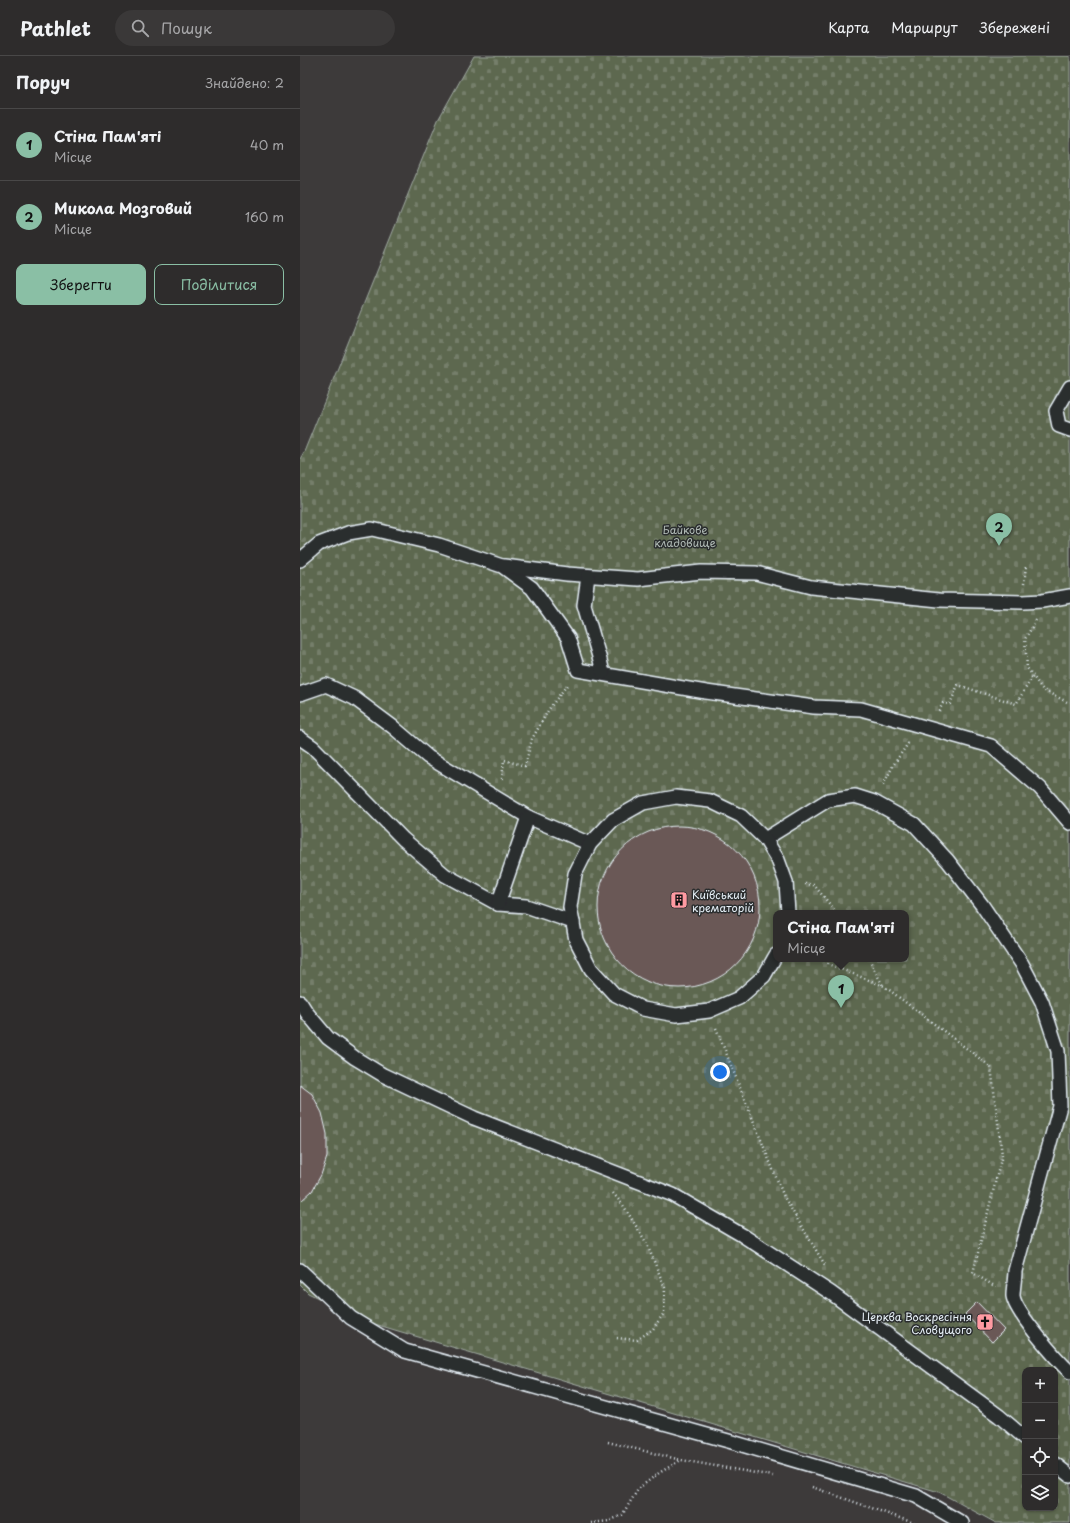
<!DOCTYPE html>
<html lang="uk">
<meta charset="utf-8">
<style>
body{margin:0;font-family:"Playpen Sans",sans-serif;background:#3a3838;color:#f1f3f6}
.controls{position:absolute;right:12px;bottom:12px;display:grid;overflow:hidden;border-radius:8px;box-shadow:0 1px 3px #0004}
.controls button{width:36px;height:36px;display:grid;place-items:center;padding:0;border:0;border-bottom:1px solid #494848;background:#2e2c2c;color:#f1f3f6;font:20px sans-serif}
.you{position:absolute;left:420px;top:1016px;width:14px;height:14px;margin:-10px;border:3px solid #fff;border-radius:50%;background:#1a73e8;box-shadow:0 0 0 6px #1a73e833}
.badge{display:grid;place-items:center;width:26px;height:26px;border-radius:50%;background:#8abfa5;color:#111;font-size:13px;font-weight:700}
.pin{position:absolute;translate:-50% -33px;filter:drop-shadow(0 1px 2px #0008)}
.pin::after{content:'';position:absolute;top:21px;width:14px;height:12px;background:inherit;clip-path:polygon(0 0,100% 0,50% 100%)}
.popup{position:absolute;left:473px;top:854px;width:136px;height:52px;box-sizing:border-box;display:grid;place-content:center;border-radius:8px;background:#2e2c2c;filter:drop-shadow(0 1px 3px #0005);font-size:13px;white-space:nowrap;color:#a7a7a9}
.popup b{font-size:15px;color:#f1f3f6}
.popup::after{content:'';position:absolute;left:50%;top:100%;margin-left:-8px;border:8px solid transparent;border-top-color:#2e2c2c}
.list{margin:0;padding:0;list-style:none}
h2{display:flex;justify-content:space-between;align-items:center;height:52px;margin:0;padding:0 16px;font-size:17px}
h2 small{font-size:13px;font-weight:400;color:#a7a7a9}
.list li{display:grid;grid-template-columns:26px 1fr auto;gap:12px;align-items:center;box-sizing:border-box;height:72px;padding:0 16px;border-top:1px solid #494848}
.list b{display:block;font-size:15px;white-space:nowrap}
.list p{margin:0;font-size:13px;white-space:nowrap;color:#a7a7a9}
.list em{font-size:13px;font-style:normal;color:#a7a7a9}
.actions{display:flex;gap:8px;padding:12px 16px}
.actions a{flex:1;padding:9px 0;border:1px solid #8abfa5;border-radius:8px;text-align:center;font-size:14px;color:#8abfa5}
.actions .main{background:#8abfa5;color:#111}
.icon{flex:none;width:22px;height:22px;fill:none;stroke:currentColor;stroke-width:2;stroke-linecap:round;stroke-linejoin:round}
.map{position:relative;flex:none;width:770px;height:1467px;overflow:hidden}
header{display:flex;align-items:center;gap:24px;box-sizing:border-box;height:56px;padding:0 20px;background:#2e2c2c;border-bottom:1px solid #494848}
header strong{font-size:19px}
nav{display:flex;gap:22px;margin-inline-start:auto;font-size:14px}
.search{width:280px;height:36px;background:#3a3838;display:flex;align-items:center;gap:10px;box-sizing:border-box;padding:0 14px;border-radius:22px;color:#a7a7a9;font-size:15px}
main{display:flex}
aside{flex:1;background:#2e2c2c}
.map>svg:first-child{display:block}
.cemetery{fill:url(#cemetery-stones);stroke:#a2aca4;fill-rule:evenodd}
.building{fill:#6a5856;stroke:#e8f1f8}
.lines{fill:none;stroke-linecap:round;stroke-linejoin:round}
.lane-casing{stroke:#e8f1f8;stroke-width:16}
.path{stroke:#e8f1f8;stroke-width:2.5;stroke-dasharray:1 3;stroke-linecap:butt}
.lane{stroke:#2a2d2e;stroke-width:13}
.labels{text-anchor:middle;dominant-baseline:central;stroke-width:3;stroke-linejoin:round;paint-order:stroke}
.park-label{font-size:11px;fill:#b0bab5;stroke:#2a2d2e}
.poi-label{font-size:11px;fill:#e8f1f8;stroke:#2a2d2e;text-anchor:start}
</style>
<header>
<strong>Pathlet</strong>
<div class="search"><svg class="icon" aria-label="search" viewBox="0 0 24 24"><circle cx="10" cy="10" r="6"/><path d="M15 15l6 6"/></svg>Пошук</div>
<nav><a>Карта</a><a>Маршрут</a><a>Збережені</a></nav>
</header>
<main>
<aside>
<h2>Поруч<small>Знайдено: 2</small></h2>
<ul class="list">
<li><span class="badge">1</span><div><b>Стіна Пам'яті</b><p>Місце</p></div><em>40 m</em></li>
<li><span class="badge">2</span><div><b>Микола Мозговий</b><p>Місце</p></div><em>160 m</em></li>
</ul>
<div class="actions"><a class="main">Зберегти</a><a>Поділитися</a></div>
</aside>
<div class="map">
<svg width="770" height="1467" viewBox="0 0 770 1467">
<defs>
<pattern id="cemetery-stones" width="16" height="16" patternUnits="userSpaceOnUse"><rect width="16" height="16" fill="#5d6850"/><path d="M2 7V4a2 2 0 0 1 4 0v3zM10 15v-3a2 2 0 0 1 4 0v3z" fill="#747e6a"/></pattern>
</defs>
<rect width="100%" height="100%" fill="#3d3a3a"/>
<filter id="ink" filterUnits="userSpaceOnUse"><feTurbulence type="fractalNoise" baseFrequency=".025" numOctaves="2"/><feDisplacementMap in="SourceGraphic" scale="8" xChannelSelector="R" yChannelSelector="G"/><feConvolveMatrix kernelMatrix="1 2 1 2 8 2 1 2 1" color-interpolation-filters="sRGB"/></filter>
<g filter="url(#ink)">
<!-- cemetery -->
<path class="cemetery" d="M174 0H770V1467H696L639 1436 68 1266 8 1237 0 1229V403L4 396 138 64ZM476 857H606V903H476ZM725 1314H755V1452H725Z"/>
<!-- building -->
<g class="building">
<circle cx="379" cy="851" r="81"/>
<path d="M0 1029 12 1038 22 1057 27 1078V1101L21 1119 12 1135 2 1144 0 1142Z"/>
<path d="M677 1246 704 1274 692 1286 665 1258Z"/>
</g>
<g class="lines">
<defs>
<g id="lane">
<path d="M770 331 756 355 759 370 770 374"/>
<path d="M0 504 19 488 48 477 72 473 139 489 202 510 232 532 268 582 278 614 406 636 514 651 561 653 691 690 740 732 770 767"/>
<path d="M204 510 267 518 338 523 401 516 456 517 511 531 639 544 723 546 742 545 770 540"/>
<path d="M288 520 284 549 300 604 303 617"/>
<path d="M0 638 26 629 54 642 93 671 128 701 228 761 290 788"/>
<path d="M0 682 13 691 103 783 145 819 198 848 226 850 273 866"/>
<path d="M465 783 528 744 555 740 574 746 614 768 648 805 682 849 722 908 742 946 758 995 760 1050 715 1215C715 1223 713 1232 713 1240 715 1256 757 1304 770 1316"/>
<path d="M198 848 228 761"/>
<path d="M476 899 464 920 439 942 409 955 376 959 343 953 314 938 291 913 276 884 270 851 275 818 290 788 313 764 343 747 376 741 410 745 441 760 465 783 478 804 486 826 488 857"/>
<path d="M0 946 7 957 28 982 55 1002 83 1019 174 1062 373 1139 442 1179 531 1237 699 1360 725 1382"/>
<path d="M0 1214 51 1262 105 1295 432 1386 616 1440 662 1467"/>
<path d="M755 1408 770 1420"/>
</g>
</defs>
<!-- lane casing -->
<use href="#lane" class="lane-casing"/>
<!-- path -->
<g class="path">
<path d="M724 528 726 510"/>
<path d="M736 564 725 583 727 612 743 634 767 646H770"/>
<path d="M639 655 643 647 650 648 658 629 716 648 733 620"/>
<path d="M202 723 204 704 225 710 232 683 249 653 267 629"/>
<path d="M583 729 594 708 609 686"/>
<path d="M505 828 514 829 537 857"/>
<path d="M529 903 528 908 584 930 691 1011 702 1099 673 1217 696 1231"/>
<path d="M569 903 583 930"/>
<path d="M416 972 484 1141 525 1209"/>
<path d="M313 1137 323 1149 346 1186 365 1232 364 1257 353 1273 337 1284 316 1282"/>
<path d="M308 1386 381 1404 473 1420"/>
<path d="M512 1431 614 1467"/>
<path d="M291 1467 309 1465 322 1459 339 1432 359 1417 381 1404"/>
</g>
<!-- lane -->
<use href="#lane" class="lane"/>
</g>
</g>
<!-- icons -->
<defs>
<symbol id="building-square" viewBox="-11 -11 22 22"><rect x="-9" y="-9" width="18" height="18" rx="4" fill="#ff9aa2" stroke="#2a2d2e"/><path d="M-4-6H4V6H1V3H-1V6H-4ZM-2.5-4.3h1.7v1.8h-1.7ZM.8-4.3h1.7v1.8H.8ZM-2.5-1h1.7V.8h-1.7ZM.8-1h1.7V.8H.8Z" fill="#111"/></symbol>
<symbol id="church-square" viewBox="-11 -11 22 22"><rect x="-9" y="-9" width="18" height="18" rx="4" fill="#ff9aa2" stroke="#2a2d2e"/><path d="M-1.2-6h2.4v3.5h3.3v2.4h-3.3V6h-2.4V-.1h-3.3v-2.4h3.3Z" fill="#111"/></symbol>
</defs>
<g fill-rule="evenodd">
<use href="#building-square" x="369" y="834" width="20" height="20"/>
<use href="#church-square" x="675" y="1256" width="20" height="20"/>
</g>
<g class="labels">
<!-- park labels -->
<g class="park-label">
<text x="385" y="473">Байкове<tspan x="385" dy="13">кладовище</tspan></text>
</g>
<!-- poi labels -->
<g class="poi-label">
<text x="392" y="838">Київський<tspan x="392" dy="13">крематорій</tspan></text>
<text x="672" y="1260" text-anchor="end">Церква Воскресіння<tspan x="672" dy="13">Словущого</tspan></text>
</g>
</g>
</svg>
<div class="controls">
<button>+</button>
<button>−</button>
<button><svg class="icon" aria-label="locate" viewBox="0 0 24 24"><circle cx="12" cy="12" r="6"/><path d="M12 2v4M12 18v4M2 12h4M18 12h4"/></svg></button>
<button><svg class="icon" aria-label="layers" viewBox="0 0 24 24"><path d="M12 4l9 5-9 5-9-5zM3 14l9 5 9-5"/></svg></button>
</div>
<div class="you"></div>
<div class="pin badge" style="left:541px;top:952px">1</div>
<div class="popup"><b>Стіна Пам'яті</b>Місце</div>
<div class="pin badge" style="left:699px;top:490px">2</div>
</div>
</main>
